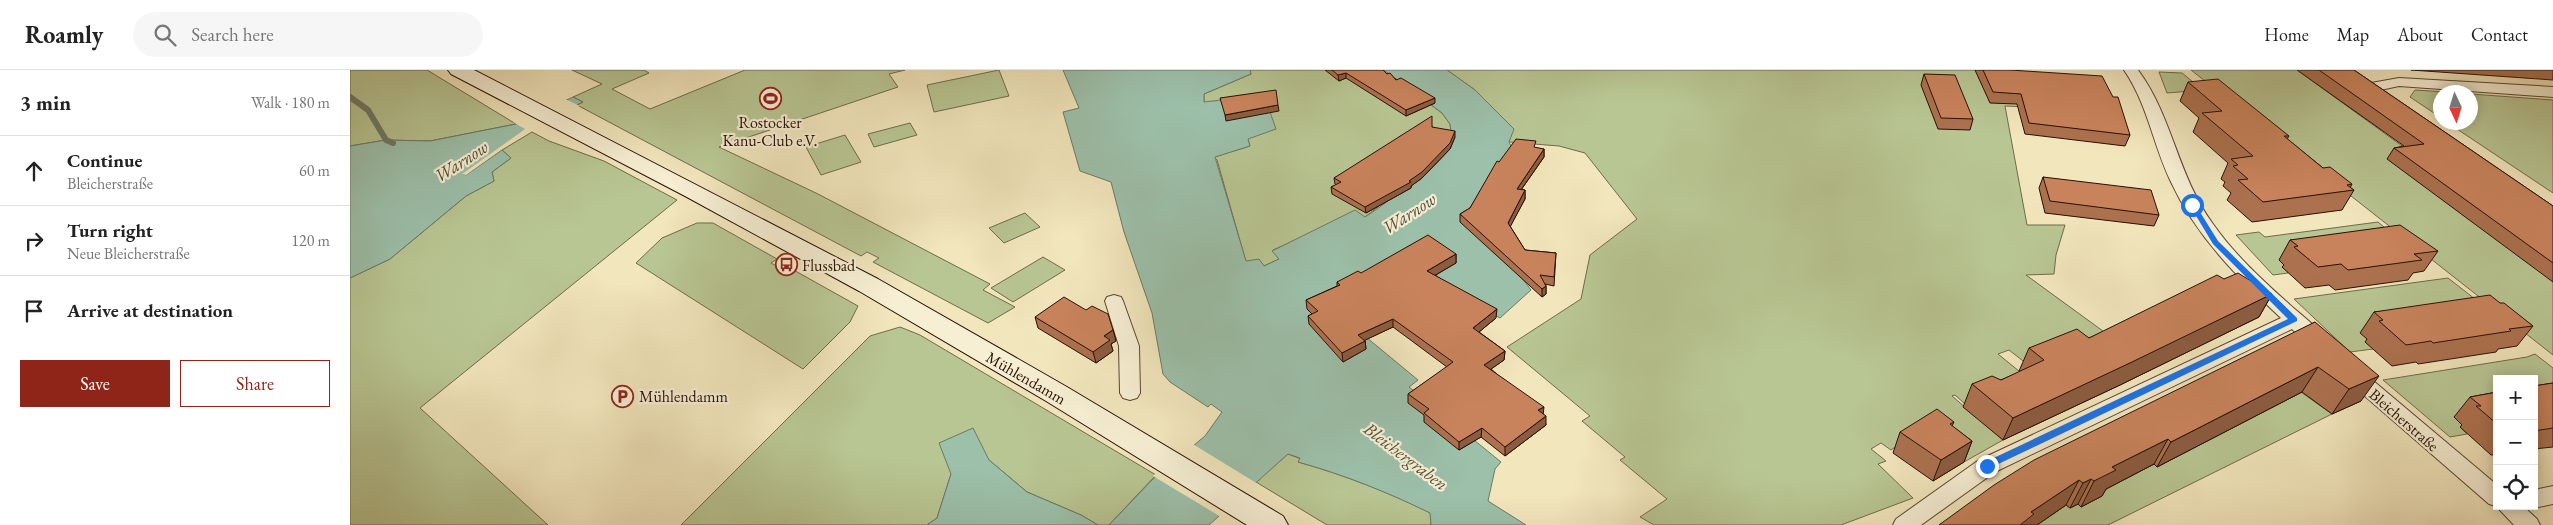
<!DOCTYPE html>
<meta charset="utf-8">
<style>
body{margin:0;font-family:"EB Garamond",serif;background:#f6f6f6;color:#222}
.controls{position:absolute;right:15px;bottom:15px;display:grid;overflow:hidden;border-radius:0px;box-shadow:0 2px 12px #0003}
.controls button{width:45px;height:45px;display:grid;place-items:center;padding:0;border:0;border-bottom:1px solid #e0e0e0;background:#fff;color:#222;font:25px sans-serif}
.compass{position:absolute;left:2083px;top:15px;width:45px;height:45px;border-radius:50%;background:#fff;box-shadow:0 2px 12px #0003;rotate:176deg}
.stop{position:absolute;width:15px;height:15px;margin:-11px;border:4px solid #1a73e8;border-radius:50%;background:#fff}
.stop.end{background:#1a73e8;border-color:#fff;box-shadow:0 1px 5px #0008}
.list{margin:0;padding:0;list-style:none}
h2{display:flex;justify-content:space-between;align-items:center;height:65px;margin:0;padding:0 20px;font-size:21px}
h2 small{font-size:16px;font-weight:400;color:#767676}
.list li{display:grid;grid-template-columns:32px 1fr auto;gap:15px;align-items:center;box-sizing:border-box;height:70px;padding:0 20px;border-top:1px solid #e0e0e0}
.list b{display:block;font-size:19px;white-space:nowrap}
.list p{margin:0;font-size:16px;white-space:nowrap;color:#767676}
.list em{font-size:16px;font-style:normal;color:#767676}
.actions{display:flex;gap:10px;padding:15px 20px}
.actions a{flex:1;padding:11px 0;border:1px solid #8f2418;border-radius:0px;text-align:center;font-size:18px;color:#8f2418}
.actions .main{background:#8f2418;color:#fff}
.icon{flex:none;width:28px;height:28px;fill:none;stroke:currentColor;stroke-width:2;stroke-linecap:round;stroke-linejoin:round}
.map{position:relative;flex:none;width:2203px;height:455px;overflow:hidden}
header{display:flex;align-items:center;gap:30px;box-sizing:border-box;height:70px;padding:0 25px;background:#fff;border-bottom:1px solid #e0e0e0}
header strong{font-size:24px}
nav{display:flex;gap:28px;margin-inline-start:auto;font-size:18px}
.search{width:350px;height:45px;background:#f6f6f6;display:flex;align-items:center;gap:12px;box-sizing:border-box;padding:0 18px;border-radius:28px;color:#767676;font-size:19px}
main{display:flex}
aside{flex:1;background:#fff}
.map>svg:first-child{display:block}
.green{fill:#b8c693;stroke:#706a4a}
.water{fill:#9cc0aa;stroke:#6d7966}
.pier{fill:#f2e6bd}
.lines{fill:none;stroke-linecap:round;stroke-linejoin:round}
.stream{stroke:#6d7966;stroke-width:6}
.minor-casing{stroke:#5a4530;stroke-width:2}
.secondary-casing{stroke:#270f01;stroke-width:2}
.minor{fill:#f7efd4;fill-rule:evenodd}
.secondary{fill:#f7efd4;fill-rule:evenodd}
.wall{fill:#ac714f;stroke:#270f01}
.shaded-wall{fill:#8c5c40;stroke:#270f01}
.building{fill:#c8835c;stroke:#270f01}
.route{fill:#1a73e8}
.labels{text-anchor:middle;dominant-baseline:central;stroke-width:4.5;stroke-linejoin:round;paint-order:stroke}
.poi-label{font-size:16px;fill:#270f01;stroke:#f7efd4;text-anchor:start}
.street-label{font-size:16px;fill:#270f01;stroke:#f7efd4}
.water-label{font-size:18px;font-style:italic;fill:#504d3c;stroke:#f7efd4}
</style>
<header>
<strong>Roamly</strong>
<div class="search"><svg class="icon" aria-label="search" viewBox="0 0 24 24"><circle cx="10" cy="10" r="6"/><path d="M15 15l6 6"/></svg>Search here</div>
<nav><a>Home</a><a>Map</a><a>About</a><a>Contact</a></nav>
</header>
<main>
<aside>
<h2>3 min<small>Walk · 180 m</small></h2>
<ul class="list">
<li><svg class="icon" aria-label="ahead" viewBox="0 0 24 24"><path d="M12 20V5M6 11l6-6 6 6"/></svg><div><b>Continue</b><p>Bleicherstraße</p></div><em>60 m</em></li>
<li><svg class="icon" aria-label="right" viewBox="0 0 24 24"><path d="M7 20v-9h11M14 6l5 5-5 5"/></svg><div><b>Turn right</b><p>Neue Bleicherstraße</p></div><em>120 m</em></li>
<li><svg class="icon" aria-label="arrive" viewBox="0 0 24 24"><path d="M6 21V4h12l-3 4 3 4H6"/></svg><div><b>Arrive at destination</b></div></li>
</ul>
<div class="actions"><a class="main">Save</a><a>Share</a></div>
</aside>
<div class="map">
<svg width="2203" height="455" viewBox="0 0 2203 455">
<rect width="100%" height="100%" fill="#f2e6bd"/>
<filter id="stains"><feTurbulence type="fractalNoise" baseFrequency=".004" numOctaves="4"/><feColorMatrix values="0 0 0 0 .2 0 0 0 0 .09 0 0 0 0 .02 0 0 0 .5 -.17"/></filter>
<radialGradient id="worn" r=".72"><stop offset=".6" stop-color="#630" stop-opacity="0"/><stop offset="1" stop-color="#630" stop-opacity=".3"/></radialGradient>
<!-- green -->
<g class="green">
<path d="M0 0H77L166 54 80 71 36 70 0 76Z"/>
<path d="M222 0H294L299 3 262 19 300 39 395 0H555L539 4 548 17 369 77 468 124 640 214 633 220 665 237 638 253 523 192 529 188 517 182 511 186 227 35 233 32 223 27 252 14Z"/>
<path d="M649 0 659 26 584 42 577 15Z"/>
<path d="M900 0H1034L1092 43 1100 54 1102 69 1062 111 1015 147 955 166 923 180 929 189 914 196 896 192 867 90 864 87 900 76 898 69 854 33V24L901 4Z"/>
<path d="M1097 0H1658L1676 37 1655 36 1677 155H1715L1706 185 1704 204 1676 205 1768 272 1686 301 1659 280 1648 284 1680 310 1615 334 1605 325 1602 326 1653 370 1614 392 1576 356 1541 380 1531 373 1521 379 1536 391 1528 394 1563 428 1491 455H1304L1290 447 1317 429 1270 390 1275 387 1232 351 1240 346 1157 277 1231 229 1240 185 1287 149 1235 83 1209 76 1159 72 1125 20Z"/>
<path d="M1841 0H1947L2066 86 2203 211V285Z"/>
<path d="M1809 2 1832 3 1853 20 1817 23Z"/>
<path d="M2065 20 2096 22H2090V47L2060 27Z"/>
<path d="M2121 24 2203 30V123L2098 53 2120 52Z"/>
<path d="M560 53 567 65 524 77 518 64Z"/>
<path d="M182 62 199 71 254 91 327 130 70 338 198 455H0V208L40 189 116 126 144 111 142 102 161 88 152 80Z"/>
<path d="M495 65 511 92 471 105 456 77Z"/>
<path d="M675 143 690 157 654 173 639 158Z"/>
<path d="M2028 152 2053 173 1936 197 1938 203 1923 205 1886 165 1909 162 1915 167Z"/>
<path d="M347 153H363L427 189 421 193 435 201 440 198 508 236 500 252 453 299 286 193 312 168Z"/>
<path d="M693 187 715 200 663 232 641 218Z"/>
<path d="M2098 208 2143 243 2016 272 2023 279 2000 282 1944 229Z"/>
<path d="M550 257 570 265 806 405 759 455H748L731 445 677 422 639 390 601 404 587 448 577 455H331L520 266Z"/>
<path d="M2185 284 2203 298V331L2184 334V309H2147V341L2105 347 2114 357 2111 358 2117 364 2100 367 2033 310 2177 287Z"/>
<path d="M1948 320 1982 344 1758 455H1687L1716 435 1720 438 1804 394 1807 397 1826 387 1840 376 1843 378Z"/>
<path d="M938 384 951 389 948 392C995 405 1037 422 1081 443V455H977L906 412Z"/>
</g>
<!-- water -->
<g class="water">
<path d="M713 0H900L901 4 854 24V32L914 25 926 59 898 69 900 76 865 87 896 191 909 189 914 196 929 189 922 181 1005 140 1015 147C1049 126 1075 97 1102 69L1100 54 1092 43 1034 0H1097L1125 20 1164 59 1159 72 1164 82 1135 158 1181 220 1150 248 1079 210 1105 193 1078 166 1016 267 1068 310 1059 317 1151 392 1145 399 1138 431 1176 455H1081L1080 443C1037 422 995 405 948 392L950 388 938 384 859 455H759L802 410 855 366 872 342 861 334 858 337 820 312 813 304 802 243 774 162 761 112 730 101 713 42 729 38Z"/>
<path d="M223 27 233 32 176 59 113 104 116 105 152 80 161 88 142 102 144 111 116 126 40 189 0 208V76L36 70 80 71 166 54Z"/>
<path d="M623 358 639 390 677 422 731 445 748 455H577L587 448 601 404 589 373Z"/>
</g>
<!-- pier -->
<g class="pier">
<path d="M215 29 230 36 177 61 116 105 112 104 175 59 163 52Z"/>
<path d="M841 373 908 414 871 447 803 406Z"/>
</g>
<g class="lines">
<!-- stream -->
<path class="stream" d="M0 27 18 40 36 70 43 73"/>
<defs>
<g id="minor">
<path d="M1774 0H1788C1823 47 1827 105 1863 154 1884 184 1912 210 1939 234 1952 246 1971 259 1980 274L1977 279C1962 283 1952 269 1942 259L1645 402 1571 455H1543L1546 449 1629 390 1931 248C1888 208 1846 166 1821 112 1803 75 1798 35 1774 0Z"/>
<path d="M2049 8 2203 17V27L2049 16 2026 21 2018 16 2021 13Z"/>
<path d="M764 225 771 227 773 231 789 276 790 323 787 328 780 330 773 328 770 323 769 276 755 231 757 227Z"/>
<path d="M2001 296 2008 298 2147 415V436H2173L2187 449 2190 455H2164L2146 436 2139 434 1994 308 1991 303 1994 298Z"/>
<path d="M2203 416V434L2184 438 2180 436H2184V420Z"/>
</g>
<path id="secondary" d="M98 0H124L528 209 717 317 933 446 938 455H897L696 331 509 221 335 126 101 4Z"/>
</defs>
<!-- minor casing -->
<use href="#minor" class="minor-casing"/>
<!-- secondary casing -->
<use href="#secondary" class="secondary-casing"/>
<!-- minor -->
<use href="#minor" class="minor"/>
<!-- secondary -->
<use href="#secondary" class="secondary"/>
</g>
<!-- wall -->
<g class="wall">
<path d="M975 0H1033L1037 4 1085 33 1056 46 996 8 989 11Z"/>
<path d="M1625 0H1660L1780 65 1775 76 1675 64 1667 34 1640 33Z"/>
<path d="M1947 0H2004L2203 136V212L2037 89 2044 78 2054 76Z"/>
<path d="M2061 0H2203V10Z"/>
<path d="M1574 4 1623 49 1620 60 1588 59 1571 15Z"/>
<path d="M1838 12 1939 66 1937 69 1973 98 2002 114 2000 118 2004 120 1992 140 1902 152 1877 130 1881 123 1873 116 1875 112 1871 109 1878 93 1843 62 1849 48 1830 31Z"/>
<path d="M1082 57 1105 67 1100 79 1072 108 1061 116V118L1016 143 982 124 981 117 986 115 985 114 984 108Z"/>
<path d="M1186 78 1194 79V87L1171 120H1175V129L1160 156 1175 180 1206 183 1204 216 1195 214 1196 216V224L1192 227 1110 152V144L1120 138 1149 92Z"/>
<path d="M1693 107 1809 145 1804 156 1695 143 1689 118Z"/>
<path d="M1940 170 2088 181 2074 201 2063 203 2058 210 1985 220 1979 215 1955 218 1932 197 1934 195 1929 190Z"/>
<path d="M1106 184V193L1085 205 1146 248 1129 262 1155 281 1154 290 1141 299 1193 344 1196 355 1155 386 1131 367 1109 380 1074 352V345L1058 333V324L1097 297 1043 257 1015 270 1016 279 993 292 959 254 958 246 962 244 957 239 956 230 987 216V212Z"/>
<path d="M1874 209 1922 224 1909 247 1770 315 1653 370 1613 337 1622 314 1651 310 1670 302 1669 301 1679 278 1739 268Z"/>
<path d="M2150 233 2183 256 2167 276 2148 279 2146 282 2068 294 2066 292 2042 296 2015 272 2017 269 2010 263 2024 242Z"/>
<path d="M685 247 763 260 766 271 761 274 763 281 746 293 688 258Z"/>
<path d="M1965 252 2011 331 1982 344 1952 322 1807 397 1804 394 1756 419 1752 426 1731 437 1728 434 1720 438 1716 435 1687 455H1589Z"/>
<path d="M2203 313V377L2184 379V316Z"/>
<path d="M2147 322V385H2141L2110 357 2112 355 2104 347 2120 327Z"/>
<path d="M1604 352 1602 356 1622 371 1614 392 1583 411 1543 383 1550 362Z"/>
</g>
<!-- shaded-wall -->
<g class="shaded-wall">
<path d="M996 3V8L989 11 988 5Z"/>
<path d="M1085 28V33L1056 46V40Z"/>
<path d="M928 35 929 41 876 51 875 45Z"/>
<path d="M1105 61V67L1100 79 1072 108 1061 116V118L1016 143 1015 137 1059 111Z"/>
<path d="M1194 79V87L1166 127 1167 119Z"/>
<path d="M1175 120V129L1158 161V153Z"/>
<path d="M1106 184V193L1077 210V201Z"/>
<path d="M1196 216V224L1192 227V219Z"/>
<path d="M1922 224 1909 247 1770 315 1653 370 1663 348Z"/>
<path d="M1147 239 1146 248 1123 267V258Z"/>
<path d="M1043 249V257L1009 273 1008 265Z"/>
<path d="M763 260 766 271 761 274 763 281 746 293 743 282 754 266Z"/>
<path d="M1015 271 1016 279 993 292 992 283Z"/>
<path d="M1155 281 1154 290 1134 304V295Z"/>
<path d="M1968 297 1952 322 1807 397 1821 372Z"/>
<path d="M2029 306 2011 331 1982 344 1999 319Z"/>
<path d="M1194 337 1193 346 1188 340Z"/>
<path d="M1196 346V355L1155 386V377Z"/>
<path d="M1132 358 1131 367 1109 380V372Z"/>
<path d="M1818 369 1804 394 1756 419 1752 426 1731 437 1744 411 1762 397Z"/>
<path d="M1622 371 1614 392 1583 411 1591 390Z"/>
<path d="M1741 409 1728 434 1720 438 1733 413Z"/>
<path d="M1729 410 1716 435 1687 455H1670L1681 442Z"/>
</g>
<!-- building -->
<g class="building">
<path d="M982 0H1033L1037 4 1040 3 1046 10 1051 8 1085 28 1056 40 996 3 988 5Z"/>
<path d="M1633 0H1660L1752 6 1763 27H1768L1780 65 1679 53 1671 24 1643 22Z"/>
<path d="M1969 0H2004L2203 136V193L2044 78 2074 74Z"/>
<path d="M1574 4 1605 5 1623 49 1591 48Z"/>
<path d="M1868 9 1939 66H1934L1973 98 1980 97 2002 114 1997 115 2004 120 1913 132 1888 110 1898 109 1883 96 1888 95 1881 89 1903 86 1852 43 1872 41 1838 12Z"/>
<path d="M926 20 928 35 875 45 870 28Z"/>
<path d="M1082 46V57L1105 61 1100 73 1072 102 1059 111 1061 112 1015 137 981 117 991 112 984 108Z"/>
<path d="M1166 69 1186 71 1184 77 1194 79 1167 119 1175 120 1158 153 1175 180 1206 183 1204 207 1190 205 1196 216 1192 219 1110 144 1120 138 1147 91 1149 92Z"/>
<path d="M1693 107 1801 120 1809 145 1700 131Z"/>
<path d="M2050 155 2088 181 2064 184 2072 190 1998 200 1991 194 1968 197 1944 177 1948 176 1940 170Z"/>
<path d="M1078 165 1106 184 1077 201 1147 239 1123 258 1155 281 1134 295 1194 337 1188 340 1196 346 1155 377 1132 358 1109 372 1074 343 1079 339 1058 324 1103 292 1043 249 1008 265 1015 271 992 283 958 246 968 241 956 230 990 215 987 212 1008 201 1011 203Z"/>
<path d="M1888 203 1922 224 1782 292 1663 348 1622 314 1642 306 1651 310 1694 290 1679 278 1727 259 1739 268 1867 205 1874 209Z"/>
<path d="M2140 225 2150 233H2154L2183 256 2159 259 2161 261 2083 273 2081 271 2056 275 2029 251 2033 250 2024 242Z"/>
<path d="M714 227 736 240 742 236 758 244 763 260 754 266 760 270 743 282 685 247Z"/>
<path d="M1965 252 2029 306 1999 319 1968 297 1821 372 1818 369 1762 397 1766 400 1744 411 1741 409 1733 413 1729 410 1681 442 1684 444 1670 455H1589L1644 415 1684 390Z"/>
<path d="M2203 313V358L2184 361V316Z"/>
<path d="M2147 322V354L2126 336H2131L2120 327Z"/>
<path d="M1587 339 1604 352 1600 354 1622 371 1591 390 1550 362Z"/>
</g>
<!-- route -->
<path class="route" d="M1839 134H1845L1868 171 1947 248V251L1640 398H1633V393L1938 249 1863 174Z"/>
<!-- icons -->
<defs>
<symbol id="stadium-ring" viewBox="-11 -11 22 22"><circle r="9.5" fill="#f7efd4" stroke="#8f2418" stroke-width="1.5"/><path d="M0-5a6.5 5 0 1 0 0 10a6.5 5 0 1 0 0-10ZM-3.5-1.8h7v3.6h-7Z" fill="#8f2418"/></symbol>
<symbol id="bus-ring" viewBox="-11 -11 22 22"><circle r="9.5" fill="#f7efd4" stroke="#8f2418" stroke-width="1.5"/><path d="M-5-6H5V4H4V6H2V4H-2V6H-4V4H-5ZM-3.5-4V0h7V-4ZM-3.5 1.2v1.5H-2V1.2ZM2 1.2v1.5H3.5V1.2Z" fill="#8f2418"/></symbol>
<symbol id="parking-ring" viewBox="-11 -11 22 22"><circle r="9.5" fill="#f7efd4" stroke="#8f2418" stroke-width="1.5"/><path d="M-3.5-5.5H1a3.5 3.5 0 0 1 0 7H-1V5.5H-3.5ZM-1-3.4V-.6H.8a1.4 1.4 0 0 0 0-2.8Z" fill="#8f2418"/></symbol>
</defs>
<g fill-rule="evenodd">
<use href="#stadium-ring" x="408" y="16" width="25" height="25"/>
<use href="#bus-ring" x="424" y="182" width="25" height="25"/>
<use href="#parking-ring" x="260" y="314" width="25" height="25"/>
</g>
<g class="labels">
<!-- poi labels -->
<g class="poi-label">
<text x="420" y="52" text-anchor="middle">Rostocker<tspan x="420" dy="18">Kanu-Club e.V.</tspan></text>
<text x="452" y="195">Flussbad</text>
<text x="289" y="326">Mühlendamm</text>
</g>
<!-- street labels -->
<g class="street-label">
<text transform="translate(676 308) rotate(30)">Mühlendamm</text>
<text transform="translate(2054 350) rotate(41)">Bleicherstraße</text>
</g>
<!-- water labels -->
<g class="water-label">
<text transform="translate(111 91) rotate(-33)">Warnow</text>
<text transform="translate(1059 143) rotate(-33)">Warnow</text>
<text transform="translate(1056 386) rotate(37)">Bleichergraben</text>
</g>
</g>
<rect width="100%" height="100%" filter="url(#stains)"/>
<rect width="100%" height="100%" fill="url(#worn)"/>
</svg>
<div class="controls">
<button>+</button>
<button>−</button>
<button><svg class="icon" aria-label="locate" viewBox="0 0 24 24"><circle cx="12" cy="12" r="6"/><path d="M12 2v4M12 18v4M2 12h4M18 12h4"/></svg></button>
</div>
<svg class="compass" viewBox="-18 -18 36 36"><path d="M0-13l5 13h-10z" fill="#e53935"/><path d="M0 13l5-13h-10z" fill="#767676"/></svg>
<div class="stop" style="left:1842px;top:135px"></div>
<div class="stop end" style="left:1637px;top:396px"></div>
</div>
</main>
